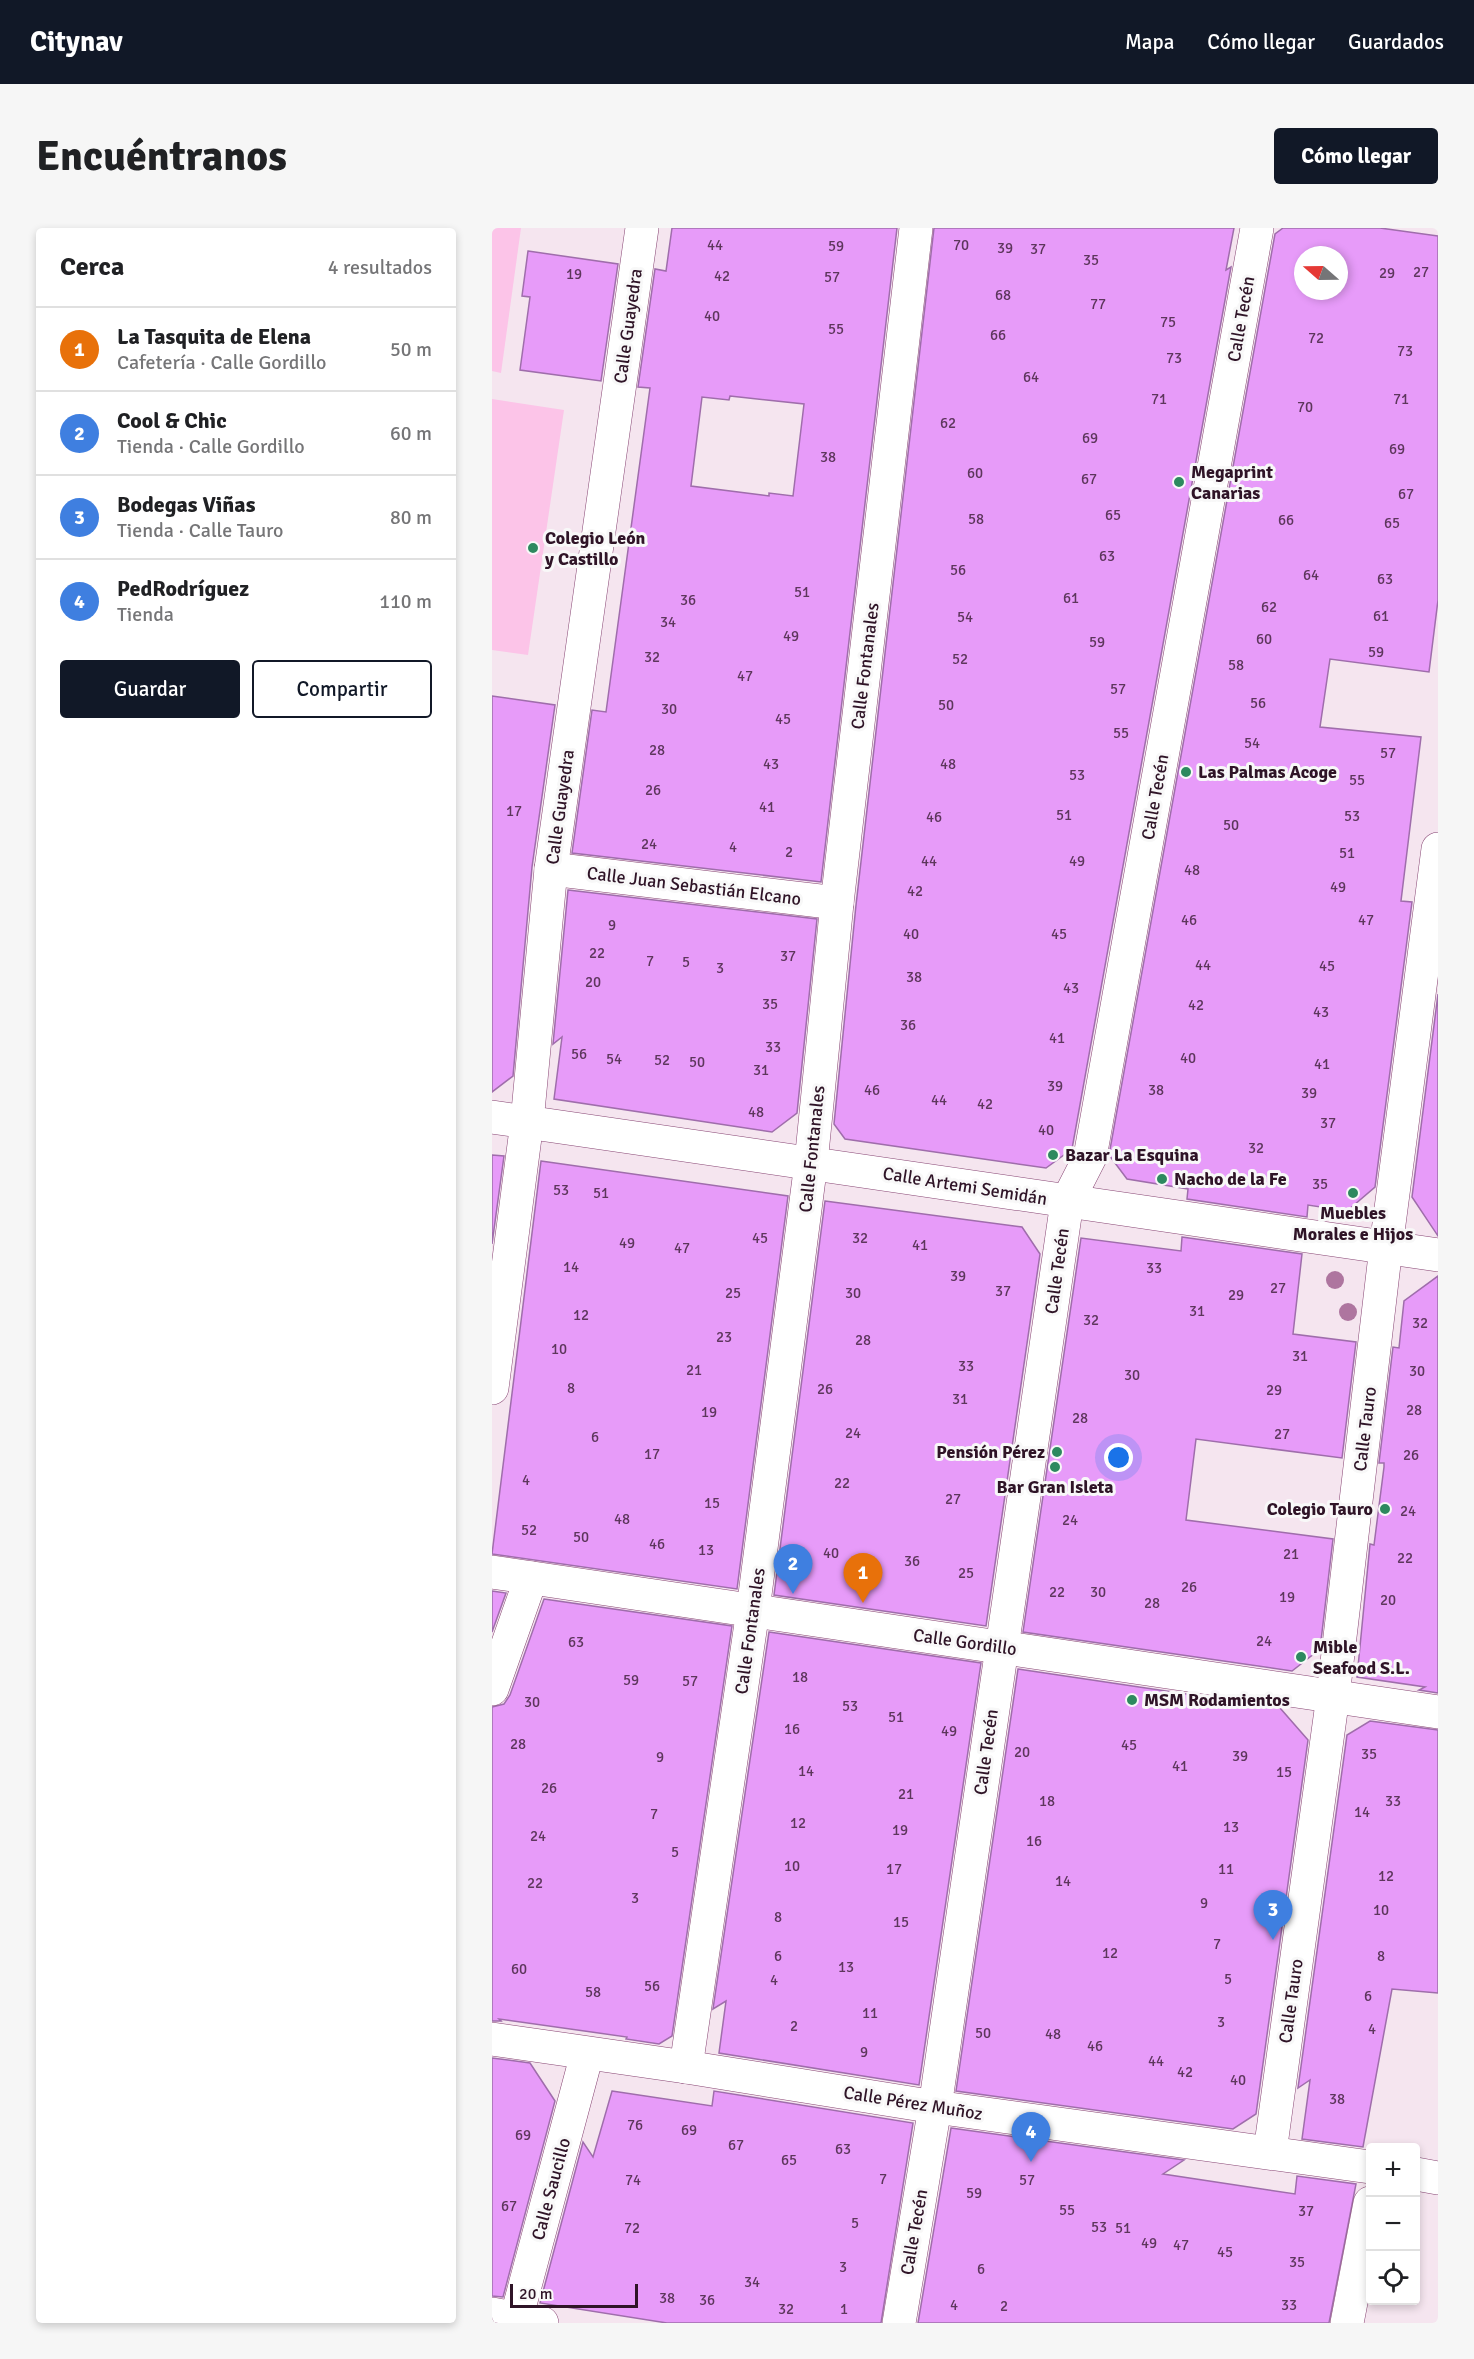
<!DOCTYPE html>
<html lang="es">
<meta charset="utf-8">
<style>
body{margin:0;font-family:Signika,sans-serif;background:#f6f6f6;color:#202124}
.controls{position:absolute;right:18px;bottom:18px;display:grid;overflow:hidden;border-radius:6px;box-shadow:0 3px 9px #0003}
.controls button{width:54px;height:54px;display:grid;place-items:center;padding:0;border:0;border-bottom:2px solid #e0e0e0;background:#fff;color:#202124;font:30px sans-serif}
.compass{position:absolute;left:802px;top:18px;width:54px;height:54px;border-radius:50%;background:#fff;box-shadow:0 3px 9px #0003;rotate:290deg}
.scale{position:absolute;left:18px;bottom:15px;width:128px;box-sizing:border-box;padding-left:6px;border:3px solid #2f1427;border-top:0;font-size:16px;line-height:21px;white-space:nowrap;color:#2f1427;-webkit-text-stroke:4px #f8f8f8;paint-order:stroke}
.you{position:absolute;left:627px;top:1230px;width:21px;height:21px;margin:-15px;border:4px solid #fff;border-radius:50%;background:#1a73e8;box-shadow:0 0 0 9px #1a73e833}
.badge{display:grid;place-items:center;width:39px;height:39px;border-radius:50%;background:#111827;color:#fff;font-size:20px;font-weight:700}
.pin{position:absolute;translate:-50% -50px;filter:drop-shadow(0 2px 3px #0008)}
.pin::after{content:'';position:absolute;top:32px;width:21px;height:18px;background:inherit;clip-path:polygon(0 0,100% 0,50% 100%)}
.list{margin:0;padding:0;list-style:none}
h2{display:flex;justify-content:space-between;align-items:center;height:78px;margin:0;padding:0 24px;font-size:26px}
h2 small{font-size:20px;font-weight:400;color:#757577}
.list li{display:grid;grid-template-columns:39px 1fr auto;gap:18px;align-items:center;box-sizing:border-box;height:84px;padding:0 24px;border-top:2px solid #e0e0e0}
.list b{display:block;font-size:22px;white-space:nowrap}
.list p{margin:0;font-size:20px;white-space:nowrap;color:#757577}
.list em{font-size:20px;font-style:normal;color:#757577}
.actions{display:flex;gap:12px;padding:18px 24px}
.actions a{flex:1;padding:14px 0;border:2px solid #111827;border-radius:6px;text-align:center;font-size:21px;color:#111827}
.actions .main{background:#111827;color:#fff}
.icon{flex:none;width:33px;height:33px;fill:none;stroke:currentColor;stroke-width:2;stroke-linecap:round;stroke-linejoin:round}
.map{position:relative;flex:none;width:946px;height:2095px;overflow:hidden;border-radius:6px}
header{display:flex;align-items:center;gap:36px;box-sizing:border-box;height:84px;padding:0 30px;background:#111827;color:#fff}
header strong{font-size:28px}
nav{display:flex;gap:33px;margin-inline-start:auto;font-size:21px}
.intro{display:flex;align-items:center;justify-content:space-between;box-sizing:border-box;height:144px;padding:0 36px}
h1{margin:0;font-size:42px}
.button{padding:15px 27px;border-radius:6px;background:#111827;color:#fff;font-size:21px;font-weight:700}
main{display:flex;gap:36px;padding:0 36px}
aside{flex:1;background:#fff;border-radius:6px;box-shadow:0 3px 9px #0003}
.map>svg:first-child{display:block}
.green{fill:#fcc4e8}
.building{fill:#e79bf9;stroke:#9f6dab;stroke-width:1.5;fill-rule:evenodd}
.lines{fill:none;stroke-linecap:round;stroke-linejoin:round}
.minor-casing{stroke:#874573;stroke-width:34}
.tertiary-casing{stroke:#874573;stroke-width:34}
.minor{stroke:#fff;stroke-width:33}
.tertiary{stroke:#fff;stroke-width:33}
.tree{fill:#ae759f}
.poi-dot{fill:#2d895f;stroke:#f8f8f8;stroke-width:2}
.labels{text-anchor:middle;dominant-baseline:central;stroke-width:6;stroke-linejoin:round;paint-order:stroke}
.number-label{font-size:15px;fill:#5d365c}
.street-label{font-size:18px;fill:#2f1427;stroke:#f8f8f8}
.poi-label{font-size:18px;font-weight:bold;fill:#2f1427;stroke:#f8f8f8;text-anchor:start}
</style>
<header>
<strong>Citynav</strong>
<nav><a>Mapa</a><a>Cómo llegar</a><a>Guardados</a></nav>
</header>
<div class="intro"><h1>Encuéntranos</h1><a class="button">Cómo llegar</a></div>
<main>
<aside>
<h2>Cerca<small>4 resultados</small></h2>
<ul class="list">
<li><span class="badge" style="background:#e8710a">1</span><div><b>La Tasquita de Elena</b><p>Cafetería · Calle Gordillo</p></div><em>50 m</em></li>
<li><span class="badge" style="background:#3f7fe0">2</span><div><b>Cool &amp; Chic</b><p>Tienda · Calle Gordillo</p></div><em>60 m</em></li>
<li><span class="badge" style="background:#3f7fe0">3</span><div><b>Bodegas Viñas</b><p>Tienda · Calle Tauro</p></div><em>80 m</em></li>
<li><span class="badge" style="background:#3f7fe0">4</span><div><b>PedRodríguez</b><p>Tienda</p></div><em>110 m</em></li>
</ul>
<div class="actions"><a class="main">Guardar</a><a>Compartir</a></div>
</aside>
<div class="map">
<svg width="946" height="2095" viewBox="0 0 946 2095">
<rect width="100%" height="100%" fill="#f5e5ef"/>
<!-- green -->
<g class="green">
<path d="M0 0H29L9 145 0 143Z"/>
<path d="M0 171 72 182 36 427 0 422Z"/>
</g>
<!-- building -->
<g class="building">
<path d="M180 0H405L329 654 80 625 100 482 114 484 158 160 146 159 163 41 174 43ZM238 168 312 176 301 268 277 265V268L199 258 210 169 237 172Z"/>
<path d="M442 0H742L734 42 739 39 580 921 554 940 353 911 342 896 364 677Z"/>
<path d="M791 0H888L946 8V372L937 444 838 431 828 499 929 509 909 673 920 674 883 959 855 983 816 977 815 989 695 971 696 961 635 951 617 927 783 6ZM811 27H847V63H811Z"/>
<path d="M36 23 126 36 109 153 28 142 38 69 30 68Z"/>
<path d="M0 468 63 477 40 639 21 848 0 864Z"/>
<path d="M76 662 325 691 305 885 280 904 62 871 70 809 61 816Z"/>
<path d="M946 766V1008L920 969Z"/>
<path d="M0 927 12 928 0 1016Z"/>
<path d="M49 933 296 968 245 1361 0 1326Z"/>
<path d="M333 973 530 999 548 1026 494 1398 282 1367Z"/>
<path d="M690 1009 810 1026 801 1106 864 1114 850 1230 704 1211 694 1292 841 1311 828 1421 800 1443 531 1404 589 1010 689 1023Z"/>
<path d="M946 1048V1465L927 1462 933 1459 865 1449 878 1316 882 1317 892 1239V1235H887L901 1119 907 1120 912 1073Z"/>
<path d="M0 1363 14 1365 0 1404Z"/>
<path d="M52 1371 240 1398 180 1808 167 1816 134 1811 135 1809 7 1791 9 1793H0V1479L12 1476 18 1467Z"/>
<path d="M277 1404 489 1435 427 1857 227 1825 234 1773 221 1781Z"/>
<path d="M526 1441 788 1480 816 1512 764 1886 741 1901 464 1863Z"/>
<path d="M878 1493 946 1502V1765L900 1761 871 1919 810 1911 818 1852 806 1860 855 1507Z"/>
<path d="M0 1830 38 1835 63 1873 11 2069 0 2068Z"/>
<path d="M120 1863 220 1878 222 1863 421 1895 389 2095H175L48 2075 91 1914 101 1929Z"/>
<path d="M459 1900 692 1932 671 1946 803 1966 805 1948 864 1956 837 2095H426Z"/>
</g>
<g class="lines">
<defs>
<g id="minor">
<path d="M59 641 345 675"/>
<path d="M0 889 946 1027"/>
<path d="M0 1160 35 894 59 641 150 0"/>
<path d="M0 1344 946 1484"/>
<path d="M0 1461 39 1350"/>
<path d="M194 1839 261 1382 319 935 345 675 424 0"/>
<path d="M778 1924 841 1468 894 1019 946 621"/>
<path d="M0 2086 50 2095"/>
<path d="M23 2095 95 1826"/>
<path d="M407 2095 443 1879 575 974 598 929 765 0"/>
<path d="M855 2095 878 1975"/>
</g>
<g id="tertiary">
<path d="M0 1811 194 1839 443 1879 878 1939"/>
<path d="M924 1946 946 1950"/>
</g>
</defs>
<!-- minor casing -->
<use href="#minor" class="minor-casing"/>
<!-- tertiary casing -->
<use href="#tertiary" class="tertiary-casing"/>
<!-- minor -->
<use href="#minor" class="minor"/>
<!-- tertiary -->
<use href="#tertiary" class="tertiary"/>
</g>
<!-- trees -->
<g class="tree">
<circle cx="843" cy="1052" r="9"/>
<circle cx="856" cy="1084" r="9"/>
</g>
<!-- markers -->
<g class="poi-dot">
<circle cx="687" cy="254" r="6"/>
<circle cx="41" cy="320" r="6"/>
<circle cx="694" cy="544" r="6"/>
<circle cx="561" cy="927" r="6"/>
<circle cx="670" cy="951" r="6"/>
<circle cx="861" cy="965" r="6"/>
<circle cx="565" cy="1224" r="6"/>
<circle cx="563" cy="1239" r="6"/>
<circle cx="893" cy="1281" r="6"/>
<circle cx="809" cy="1429" r="6"/>
<circle cx="640" cy="1472" r="6"/>
</g>
<g class="labels">
<!-- number labels -->
<g class="number-label">
<text x="223" y="17">44</text>
<text x="469" y="17">70</text>
<text x="344" y="18">59</text>
<text x="513" y="20">39</text>
<text x="546" y="21">37</text>
<text x="599" y="32">35</text>
<text x="929" y="44">27</text>
<text x="895" y="45">29</text>
<text x="82" y="46">19</text>
<text x="230" y="48">42</text>
<text x="340" y="49">57</text>
<text x="511" y="67">68</text>
<text x="606" y="76">77</text>
<text x="220" y="88">40</text>
<text x="676" y="94">75</text>
<text x="344" y="101">55</text>
<text x="506" y="107">66</text>
<text x="824" y="110">72</text>
<text x="913" y="123">73</text>
<text x="682" y="130">73</text>
<text x="539" y="149">64</text>
<text x="667" y="171">71</text>
<text x="909" y="171">71</text>
<text x="813" y="179">70</text>
<text x="456" y="195">62</text>
<text x="598" y="210">69</text>
<text x="905" y="221">69</text>
<text x="336" y="229">38</text>
<text x="483" y="245">60</text>
<text x="597" y="251">67</text>
<text x="914" y="266">67</text>
<text x="621" y="287">65</text>
<text x="484" y="291">58</text>
<text x="794" y="292">66</text>
<text x="900" y="295">65</text>
<text x="615" y="328">63</text>
<text x="466" y="342">56</text>
<text x="819" y="347">64</text>
<text x="893" y="351">63</text>
<text x="310" y="364">51</text>
<text x="579" y="370">61</text>
<text x="196" y="372">36</text>
<text x="777" y="379">62</text>
<text x="889" y="388">61</text>
<text x="473" y="389">54</text>
<text x="176" y="394">34</text>
<text x="299" y="408">49</text>
<text x="772" y="411">60</text>
<text x="605" y="414">59</text>
<text x="884" y="424">59</text>
<text x="160" y="429">32</text>
<text x="468" y="431">52</text>
<text x="744" y="437">58</text>
<text x="253" y="448">47</text>
<text x="626" y="461">57</text>
<text x="766" y="475">56</text>
<text x="454" y="477">50</text>
<text x="177" y="481">30</text>
<text x="291" y="491">45</text>
<text x="629" y="505">55</text>
<text x="760" y="515">54</text>
<text x="165" y="522">28</text>
<text x="896" y="525">57</text>
<text x="279" y="536">43</text>
<text x="456" y="536">48</text>
<text x="585" y="547">53</text>
<text x="865" y="552">55</text>
<text x="161" y="562">26</text>
<text x="275" y="579">41</text>
<text x="22" y="583">17</text>
<text x="572" y="587">51</text>
<text x="860" y="588">53</text>
<text x="442" y="589">46</text>
<text x="739" y="597">50</text>
<text x="157" y="616">24</text>
<text x="241" y="619">4</text>
<text x="297" y="624">2</text>
<text x="855" y="625">51</text>
<text x="437" y="633">44</text>
<text x="585" y="633">49</text>
<text x="700" y="642">48</text>
<text x="846" y="659">49</text>
<text x="423" y="663">42</text>
<text x="697" y="692">46</text>
<text x="874" y="692">47</text>
<text x="120" y="697">9</text>
<text x="419" y="706">40</text>
<text x="567" y="706">45</text>
<text x="105" y="725">22</text>
<text x="296" y="728">37</text>
<text x="158" y="733">7</text>
<text x="194" y="734">5</text>
<text x="711" y="737">44</text>
<text x="835" y="738">45</text>
<text x="228" y="740">3</text>
<text x="422" y="749">38</text>
<text x="101" y="754">20</text>
<text x="579" y="760">43</text>
<text x="278" y="776">35</text>
<text x="704" y="777">42</text>
<text x="829" y="784">43</text>
<text x="416" y="797">36</text>
<text x="565" y="810">41</text>
<text x="281" y="819">33</text>
<text x="87" y="826">56</text>
<text x="696" y="830">40</text>
<text x="122" y="831">54</text>
<text x="170" y="832">52</text>
<text x="205" y="834">50</text>
<text x="830" y="836">41</text>
<text x="269" y="842">31</text>
<text x="563" y="858">39</text>
<text x="380" y="862">46</text>
<text x="664" y="862">38</text>
<text x="817" y="865">39</text>
<text x="447" y="872">44</text>
<text x="493" y="876">42</text>
<text x="264" y="884">48</text>
<text x="836" y="895">37</text>
<text x="554" y="902">40</text>
<text x="764" y="920">32</text>
<text x="828" y="956">35</text>
<text x="69" y="962">53</text>
<text x="109" y="965">51</text>
<text x="268" y="1010">45</text>
<text x="368" y="1010">32</text>
<text x="135" y="1015">49</text>
<text x="428" y="1017">41</text>
<text x="190" y="1020">47</text>
<text x="79" y="1039">14</text>
<text x="662" y="1040">33</text>
<text x="466" y="1048">39</text>
<text x="786" y="1060">27</text>
<text x="511" y="1063">37</text>
<text x="241" y="1065">25</text>
<text x="361" y="1065">30</text>
<text x="744" y="1067">29</text>
<text x="705" y="1083">31</text>
<text x="89" y="1087">12</text>
<text x="599" y="1092">32</text>
<text x="928" y="1095">32</text>
<text x="232" y="1109">23</text>
<text x="371" y="1112">28</text>
<text x="67" y="1121">10</text>
<text x="808" y="1128">31</text>
<text x="474" y="1138">33</text>
<text x="202" y="1142">21</text>
<text x="925" y="1143">30</text>
<text x="640" y="1147">30</text>
<text x="79" y="1160">8</text>
<text x="333" y="1161">26</text>
<text x="782" y="1162">29</text>
<text x="468" y="1171">31</text>
<text x="922" y="1182">28</text>
<text x="217" y="1184">19</text>
<text x="588" y="1190">28</text>
<text x="361" y="1205">24</text>
<text x="790" y="1206">27</text>
<text x="103" y="1209">6</text>
<text x="160" y="1226">17</text>
<text x="919" y="1227">26</text>
<text x="34" y="1252">4</text>
<text x="350" y="1255">22</text>
<text x="461" y="1271">27</text>
<text x="220" y="1275">15</text>
<text x="916" y="1283">24</text>
<text x="130" y="1291">48</text>
<text x="578" y="1292">24</text>
<text x="37" y="1302">52</text>
<text x="89" y="1309">50</text>
<text x="165" y="1316">46</text>
<text x="214" y="1322">13</text>
<text x="339" y="1325">40</text>
<text x="799" y="1326">21</text>
<text x="913" y="1330">22</text>
<text x="420" y="1333">36</text>
<text x="474" y="1345">25</text>
<text x="697" y="1359">26</text>
<text x="565" y="1364">22</text>
<text x="606" y="1364">30</text>
<text x="795" y="1369">19</text>
<text x="896" y="1372">20</text>
<text x="660" y="1375">28</text>
<text x="772" y="1413">24</text>
<text x="84" y="1414">63</text>
<text x="308" y="1449">18</text>
<text x="139" y="1452">59</text>
<text x="198" y="1453">57</text>
<text x="40" y="1474">30</text>
<text x="358" y="1478">53</text>
<text x="404" y="1489">51</text>
<text x="300" y="1501">16</text>
<text x="457" y="1503">49</text>
<text x="26" y="1516">28</text>
<text x="637" y="1517">45</text>
<text x="530" y="1524">20</text>
<text x="877" y="1526">35</text>
<text x="748" y="1528">39</text>
<text x="168" y="1529">9</text>
<text x="688" y="1538">41</text>
<text x="314" y="1543">14</text>
<text x="792" y="1544">15</text>
<text x="57" y="1560">26</text>
<text x="414" y="1566">21</text>
<text x="555" y="1573">18</text>
<text x="901" y="1573">33</text>
<text x="870" y="1584">14</text>
<text x="162" y="1586">7</text>
<text x="306" y="1595">12</text>
<text x="739" y="1599">13</text>
<text x="408" y="1602">19</text>
<text x="46" y="1608">24</text>
<text x="542" y="1613">16</text>
<text x="183" y="1624">5</text>
<text x="300" y="1638">10</text>
<text x="402" y="1641">17</text>
<text x="734" y="1641">11</text>
<text x="894" y="1648">12</text>
<text x="571" y="1653">14</text>
<text x="43" y="1655">22</text>
<text x="143" y="1670">3</text>
<text x="712" y="1675">9</text>
<text x="889" y="1682">10</text>
<text x="286" y="1689">8</text>
<text x="409" y="1694">15</text>
<text x="725" y="1716">7</text>
<text x="618" y="1725">12</text>
<text x="286" y="1728">6</text>
<text x="889" y="1728">8</text>
<text x="354" y="1739">13</text>
<text x="27" y="1741">60</text>
<text x="736" y="1751">5</text>
<text x="282" y="1752">4</text>
<text x="160" y="1758">56</text>
<text x="101" y="1764">58</text>
<text x="876" y="1768">6</text>
<text x="378" y="1785">11</text>
<text x="729" y="1794">3</text>
<text x="302" y="1798">2</text>
<text x="880" y="1801">4</text>
<text x="491" y="1805">50</text>
<text x="561" y="1806">48</text>
<text x="603" y="1818">46</text>
<text x="372" y="1824">9</text>
<text x="664" y="1833">44</text>
<text x="693" y="1844">42</text>
<text x="746" y="1852">40</text>
<text x="845" y="1871">38</text>
<text x="143" y="1897">76</text>
<text x="197" y="1902">69</text>
<text x="31" y="1907">69</text>
<text x="244" y="1917">67</text>
<text x="351" y="1921">63</text>
<text x="297" y="1932">65</text>
<text x="391" y="1951">7</text>
<text x="141" y="1952">74</text>
<text x="535" y="1952">57</text>
<text x="482" y="1965">59</text>
<text x="17" y="1978">67</text>
<text x="575" y="1982">55</text>
<text x="814" y="1983">37</text>
<text x="363" y="1995">5</text>
<text x="607" y="1999">53</text>
<text x="140" y="2000">72</text>
<text x="631" y="2000">51</text>
<text x="657" y="2015">49</text>
<text x="689" y="2017">47</text>
<text x="733" y="2024">45</text>
<text x="805" y="2034">35</text>
<text x="351" y="2039">3</text>
<text x="489" y="2041">6</text>
<text x="260" y="2054">34</text>
<text x="175" y="2070">38</text>
<text x="215" y="2072">36</text>
<text x="462" y="2077">4</text>
<text x="797" y="2077">33</text>
<text x="512" y="2078">2</text>
<text x="294" y="2081">32</text>
<text x="352" y="2081">1</text>
</g>
<!-- street labels -->
<g class="street-label">
<text transform="translate(749 91) rotate(-80)">Calle Tecén</text>
<text transform="translate(136 98) rotate(-82)">Calle Guayedra</text>
<text transform="translate(373 438) rotate(-83)">Calle Fontanales</text>
<text transform="translate(663 569) rotate(-80)">Calle Tecén</text>
<text transform="translate(68 579) rotate(-82)">Calle Guayedra</text>
<text transform="translate(202 658) rotate(7)">Calle Juan Sebastián Elcano</text>
<text transform="translate(320 921) rotate(-84)">Calle Fontanales</text>
<text transform="translate(473 958) rotate(9)">Calle Artemi Semidán</text>
<text transform="translate(565 1043) rotate(-82)">Calle Tecén</text>
<text transform="translate(873 1201) rotate(-83)">Calle Tauro</text>
<text transform="translate(258 1403) rotate(-82)">Calle Fontanales</text>
<text transform="translate(473 1414) rotate(8)">Calle Gordillo</text>
<text transform="translate(494 1524) rotate(-82)">Calle Tecén</text>
<text transform="translate(799 1773) rotate(-82)">Calle Tauro</text>
<text transform="translate(421 1875) rotate(9)">Calle Pérez Muñoz</text>
<text transform="translate(59 1961) rotate(-75)">Calle Saucillo</text>
<text transform="translate(422 2004) rotate(-80)">Calle Tecén</text>
</g>
<!-- poi labels -->
<g class="poi-label">
<text x="699" y="244">Megaprint<tspan x="699" dy="21">Canarias</tspan></text>
<text x="53" y="310">Colegio León<tspan x="53" dy="21">y Castillo</tspan></text>
<text x="706" y="544">Las Palmas Acoge</text>
<text x="573" y="927">Bazar La Esquina</text>
<text x="682" y="951">Nacho de la Fe</text>
<text x="861" y="985" text-anchor="middle">Muebles<tspan x="861" dy="21">Morales e Hijos</tspan></text>
<text x="553" y="1224" text-anchor="end">Pensión Pérez</text>
<text x="563" y="1259" text-anchor="middle">Bar Gran Isleta</text>
<text x="881" y="1281" text-anchor="end">Colegio Tauro</text>
<text x="821" y="1419">Mible<tspan x="821" dy="21">Seafood S.L.</tspan></text>
<text x="652" y="1472">MSM Rodamientos</text>
</g>
</g>
</svg>
<div class="controls">
<button>+</button>
<button>−</button>
<button><svg class="icon" aria-label="locate" viewBox="0 0 24 24"><circle cx="12" cy="12" r="6"/><path d="M12 2v4M12 18v4M2 12h4M18 12h4"/></svg></button>
</div>
<svg class="compass" viewBox="-18 -18 36 36"><path d="M0-13l5 13h-10z" fill="#e53935"/><path d="M0 13l5-13h-10z" fill="#757577"/></svg>
<div class="scale">20 m</div>
<div class="you"></div>
<div class="pin badge" style="left:371px;top:1375px;background:#e8710a">1</div>
<div class="pin badge" style="left:301px;top:1366px;background:#3f7fe0">2</div>
<div class="pin badge" style="left:781px;top:1712px;background:#3f7fe0">3</div>
<div class="pin badge" style="left:539px;top:1934px;background:#3f7fe0">4</div>
</div>
</main>
